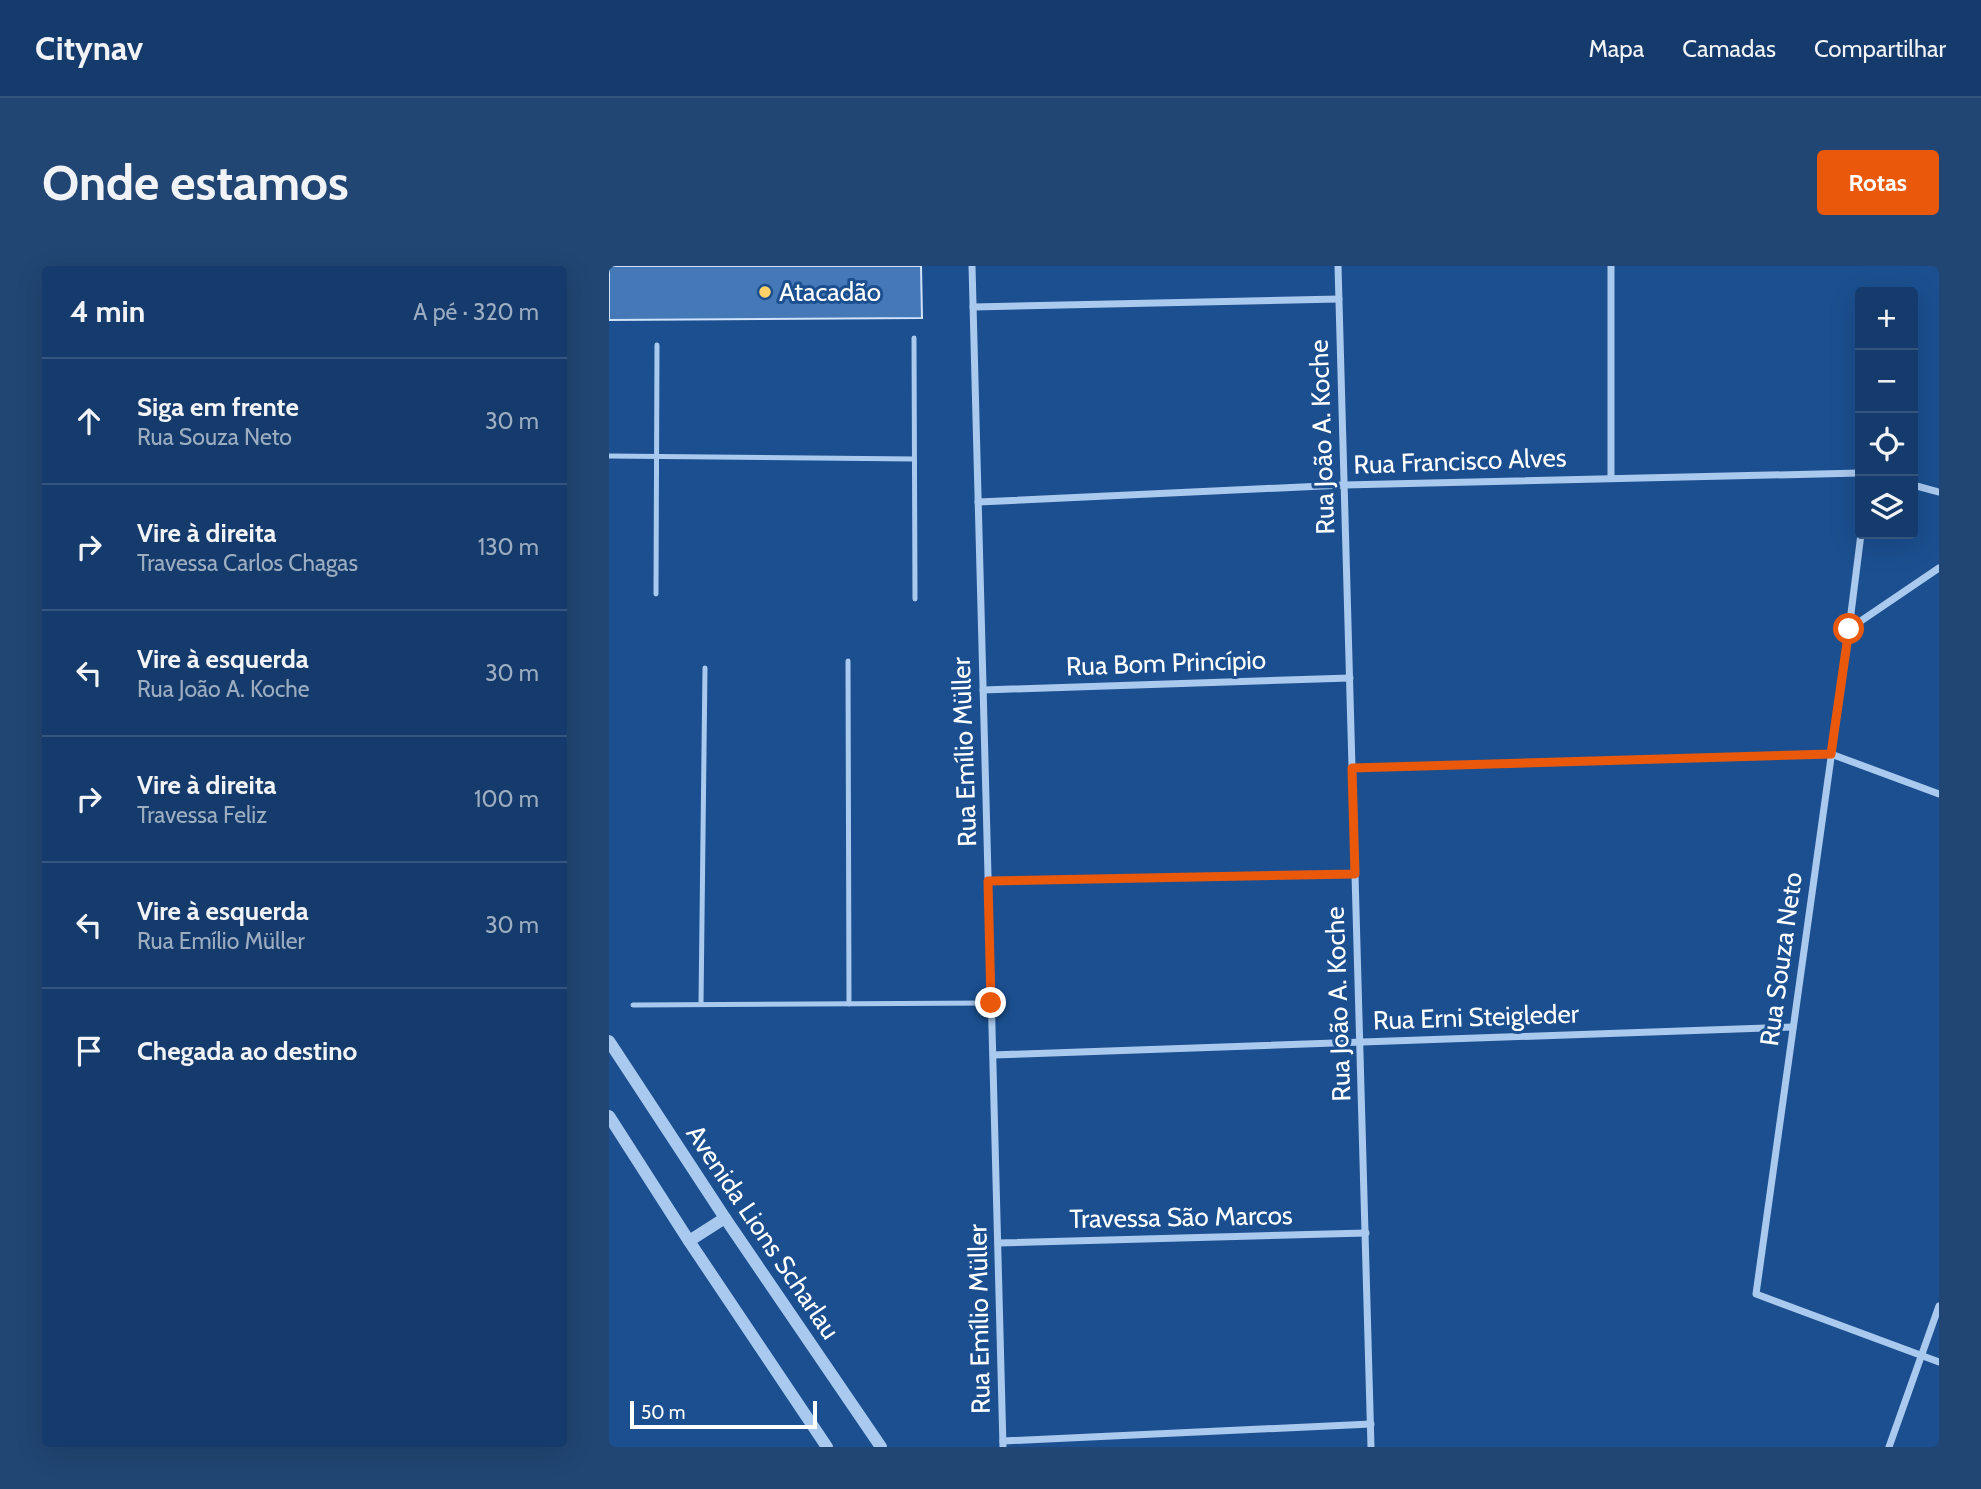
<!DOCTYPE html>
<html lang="pt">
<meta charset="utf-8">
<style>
body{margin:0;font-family:Cabin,sans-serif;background:#214673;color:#f1f3f6}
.controls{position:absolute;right:21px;top:21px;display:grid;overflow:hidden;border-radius:7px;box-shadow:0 7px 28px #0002}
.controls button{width:63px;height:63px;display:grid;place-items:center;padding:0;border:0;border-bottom:2px solid #33557e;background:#143b6b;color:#f1f3f6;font:35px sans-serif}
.scale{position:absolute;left:21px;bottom:18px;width:187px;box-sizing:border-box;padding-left:7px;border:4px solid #fff;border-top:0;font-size:19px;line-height:24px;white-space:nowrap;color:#fff;-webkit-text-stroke:5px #1b4f8f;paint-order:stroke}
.stop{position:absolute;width:21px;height:21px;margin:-16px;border:5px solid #ea580c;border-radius:50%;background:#fff}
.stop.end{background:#ea580c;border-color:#fff;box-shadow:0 2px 7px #0008}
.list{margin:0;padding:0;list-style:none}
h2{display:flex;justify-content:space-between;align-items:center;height:91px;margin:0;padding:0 28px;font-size:30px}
h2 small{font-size:23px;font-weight:400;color:#9dadc1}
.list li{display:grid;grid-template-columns:46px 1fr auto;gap:21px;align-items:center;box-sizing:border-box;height:126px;padding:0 28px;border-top:2px solid #33557e}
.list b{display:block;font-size:26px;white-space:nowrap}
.list p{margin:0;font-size:23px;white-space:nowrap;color:#9dadc1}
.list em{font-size:23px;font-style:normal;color:#9dadc1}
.icon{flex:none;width:38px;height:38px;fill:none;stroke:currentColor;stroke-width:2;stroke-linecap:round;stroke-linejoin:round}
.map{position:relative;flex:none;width:1330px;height:1181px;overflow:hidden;border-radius:7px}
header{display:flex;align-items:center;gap:42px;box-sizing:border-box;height:98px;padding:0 35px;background:#143b6b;border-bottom:2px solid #33557e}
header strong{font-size:33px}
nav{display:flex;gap:38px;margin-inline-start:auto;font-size:24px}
.intro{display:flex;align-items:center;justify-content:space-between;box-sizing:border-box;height:168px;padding:0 42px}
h1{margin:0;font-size:49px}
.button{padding:18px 32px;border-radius:7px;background:#ea580c;color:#fff;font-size:24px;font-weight:700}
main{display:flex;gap:42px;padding:0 42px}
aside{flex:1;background:#143b6b;border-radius:7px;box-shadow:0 7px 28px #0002}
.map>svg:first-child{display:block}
.building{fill:#4478b7;stroke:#cfe3fa;stroke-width:2}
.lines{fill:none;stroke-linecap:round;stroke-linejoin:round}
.service{stroke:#a9c9ee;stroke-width:5}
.minor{stroke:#a9c9ee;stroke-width:7}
.tertiary{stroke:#a9c9ee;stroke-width:12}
.route{stroke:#ea580c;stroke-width:9}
.poi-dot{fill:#ffd166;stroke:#1b4f8f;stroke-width:2.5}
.labels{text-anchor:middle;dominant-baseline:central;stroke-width:6;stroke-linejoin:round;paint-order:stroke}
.poi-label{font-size:26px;fill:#fff;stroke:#1b4f8f;text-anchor:start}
.street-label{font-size:26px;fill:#fff;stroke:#1b4f8f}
</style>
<header>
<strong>Citynav</strong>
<nav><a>Mapa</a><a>Camadas</a><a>Compartilhar</a></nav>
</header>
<div class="intro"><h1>Onde estamos</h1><a class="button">Rotas</a></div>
<main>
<aside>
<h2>4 min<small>A pé · 320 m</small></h2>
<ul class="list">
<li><svg class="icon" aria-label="ahead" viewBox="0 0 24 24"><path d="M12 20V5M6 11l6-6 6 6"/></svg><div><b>Siga em frente</b><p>Rua Souza Neto</p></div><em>30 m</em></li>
<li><svg class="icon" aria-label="right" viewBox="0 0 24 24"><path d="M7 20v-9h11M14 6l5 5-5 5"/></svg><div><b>Vire à direita</b><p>Travessa Carlos Chagas</p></div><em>130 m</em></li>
<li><svg class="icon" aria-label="left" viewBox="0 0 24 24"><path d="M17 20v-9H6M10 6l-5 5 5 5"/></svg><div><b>Vire à esquerda</b><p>Rua João A. Koche</p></div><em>30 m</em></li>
<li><svg class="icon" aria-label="right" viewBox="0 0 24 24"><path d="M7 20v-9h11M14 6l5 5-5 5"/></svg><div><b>Vire à direita</b><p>Travessa Feliz</p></div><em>100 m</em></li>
<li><svg class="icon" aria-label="left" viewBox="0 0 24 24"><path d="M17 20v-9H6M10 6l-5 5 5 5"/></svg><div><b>Vire à esquerda</b><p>Rua Emílio Müller</p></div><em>30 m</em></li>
<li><svg class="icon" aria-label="arrive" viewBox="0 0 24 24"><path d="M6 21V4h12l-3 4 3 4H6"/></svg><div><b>Chegada ao destino</b></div></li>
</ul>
</aside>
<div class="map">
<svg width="1330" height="1181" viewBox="0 0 1330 1181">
<rect width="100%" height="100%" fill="#1b4f8f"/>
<!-- building -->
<path class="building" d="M0 0H312L313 52 0 54Z"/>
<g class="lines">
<!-- service -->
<g class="service">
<path d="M305 72 306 333"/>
<path d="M0 190 305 193"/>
<path d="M47 328 48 79"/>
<path d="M239 395 240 738"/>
<path d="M92 738 96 402"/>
<path d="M24 739 382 737"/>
</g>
<!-- minor -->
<g class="minor">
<path d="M363 0 394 1181"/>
<path d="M729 0 762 1181"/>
<path d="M1002 0V212"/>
<path d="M364 41 730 33"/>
<path d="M1304 219 1330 226"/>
<path d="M369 236 735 219 1251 207"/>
<path d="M1252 268 1240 363 1147 1028 1330 1096"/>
<path d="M1240 363 1330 302"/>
<path d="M374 424 741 412"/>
<path d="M743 502 1222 488 1330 528"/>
<path d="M379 615 746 608"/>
<path d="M384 789 1184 761"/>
<path d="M389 977 757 967"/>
<path d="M394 1175 762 1158"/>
<path d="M1280 1181 1330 1040"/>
</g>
<!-- tertiary -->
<g class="tertiary">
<path d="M0 775 116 952 272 1181"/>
<path d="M0 850 80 975 218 1181"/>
<path d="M80 975 116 952"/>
</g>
</g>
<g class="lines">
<!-- route -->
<path class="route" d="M382 737 379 615 746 608 743 502 1222 488 1240 363"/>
</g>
<!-- markers -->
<circle class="poi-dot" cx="156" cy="26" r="7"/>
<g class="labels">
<!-- poi labels -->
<g class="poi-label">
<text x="170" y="26">Atacadão</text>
</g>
<!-- street labels -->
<g class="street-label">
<text transform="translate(713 171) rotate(-92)">Rua João A. Koche</text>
<text transform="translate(851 195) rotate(-2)">Rua Francisco Alves</text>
<text transform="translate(557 397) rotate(-2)">Rua Bom Princípio</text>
<text transform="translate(355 486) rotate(-92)">Rua Emílio Müller</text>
<text transform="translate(1172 693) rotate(-82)">Rua Souza Neto</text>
<text transform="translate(729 738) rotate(-92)">Rua João A. Koche</text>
<text transform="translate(867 751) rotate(-2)">Rua Erni Steigleder</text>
<text transform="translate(572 951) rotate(-1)">Travessa São Marcos</text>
<text transform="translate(154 966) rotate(56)">Avenida Lions Scharlau</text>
<text transform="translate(370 1053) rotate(-91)">Rua Emílio Müller</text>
</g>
</g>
</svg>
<div class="controls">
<button>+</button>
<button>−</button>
<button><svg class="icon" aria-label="locate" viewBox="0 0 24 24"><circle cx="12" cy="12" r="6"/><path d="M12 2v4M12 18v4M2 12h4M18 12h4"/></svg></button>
<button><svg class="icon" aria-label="layers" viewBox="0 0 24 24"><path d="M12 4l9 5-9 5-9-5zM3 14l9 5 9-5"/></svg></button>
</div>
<div class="scale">50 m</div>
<div class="stop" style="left:1240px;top:363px"></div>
<div class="stop end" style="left:382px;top:737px"></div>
</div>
</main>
